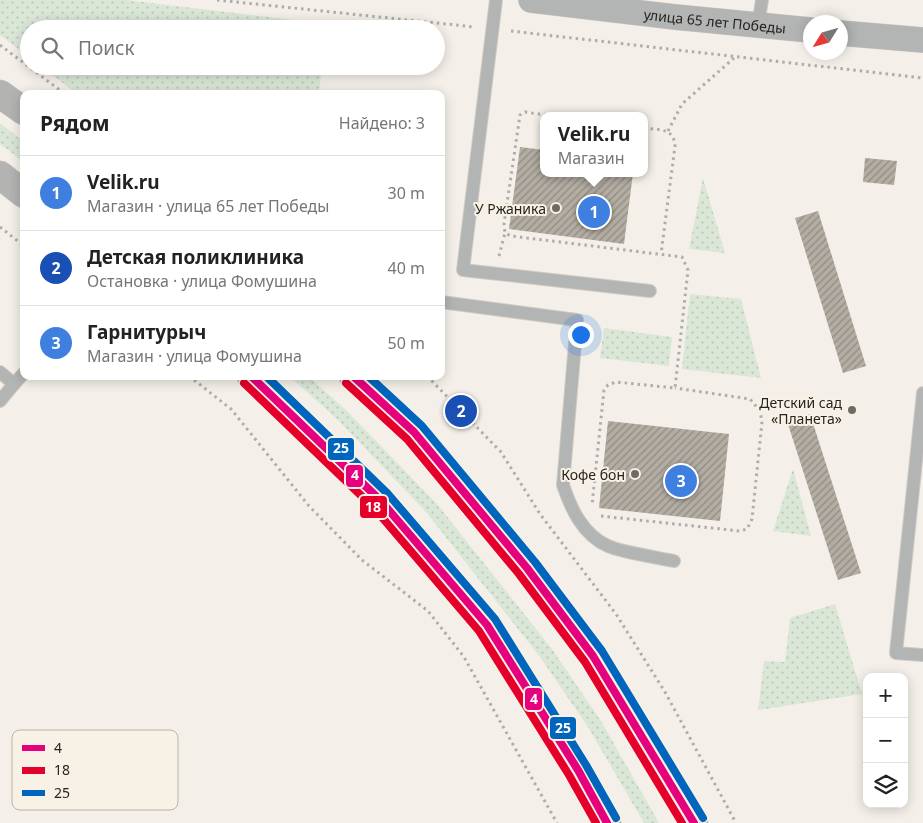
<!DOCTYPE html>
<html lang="ru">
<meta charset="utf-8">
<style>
body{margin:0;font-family:"Noto Sans",sans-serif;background:#f2f2f2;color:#222}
.controls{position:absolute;right:15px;bottom:15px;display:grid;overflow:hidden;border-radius:10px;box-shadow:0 2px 12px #0003}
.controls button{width:45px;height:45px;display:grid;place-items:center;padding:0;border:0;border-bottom:1px solid #e0e0e0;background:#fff;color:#222;font:25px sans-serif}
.compass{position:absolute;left:803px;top:15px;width:45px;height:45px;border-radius:50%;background:#fff;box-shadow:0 2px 12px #0003;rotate:233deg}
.you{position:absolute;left:580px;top:334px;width:18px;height:18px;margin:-12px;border:4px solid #fff;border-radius:50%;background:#1a73e8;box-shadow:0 0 0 8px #1a73e833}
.badge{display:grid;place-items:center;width:32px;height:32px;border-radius:50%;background:#6e6b66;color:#fff;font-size:16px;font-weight:700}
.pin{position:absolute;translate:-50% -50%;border:2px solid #fff;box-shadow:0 1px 5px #0006}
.popup{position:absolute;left:540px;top:112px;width:108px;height:65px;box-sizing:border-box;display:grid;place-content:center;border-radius:10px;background:#fff;filter:drop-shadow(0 1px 4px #0005);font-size:16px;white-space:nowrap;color:#767676}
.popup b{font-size:19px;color:#222}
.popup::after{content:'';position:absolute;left:50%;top:100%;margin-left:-10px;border:10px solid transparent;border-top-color:#fff}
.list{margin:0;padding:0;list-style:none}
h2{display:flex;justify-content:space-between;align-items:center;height:65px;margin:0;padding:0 20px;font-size:21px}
h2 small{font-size:16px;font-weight:400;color:#767676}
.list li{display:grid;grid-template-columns:32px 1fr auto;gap:15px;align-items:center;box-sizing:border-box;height:75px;padding:0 20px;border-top:1px solid #e0e0e0}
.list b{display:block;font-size:19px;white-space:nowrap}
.list p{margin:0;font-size:16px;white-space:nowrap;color:#767676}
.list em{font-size:16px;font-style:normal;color:#767676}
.icon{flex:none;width:28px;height:28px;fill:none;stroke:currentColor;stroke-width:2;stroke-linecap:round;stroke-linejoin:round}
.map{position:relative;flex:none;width:923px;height:823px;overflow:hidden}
.search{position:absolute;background:#fff;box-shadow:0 2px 12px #0003;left:20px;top:20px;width:425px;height:55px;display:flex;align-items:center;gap:12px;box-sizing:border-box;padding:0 18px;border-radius:28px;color:#767676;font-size:19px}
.panel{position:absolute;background:#fff;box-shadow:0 2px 12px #0003;left:20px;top:90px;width:425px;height:290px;border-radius:10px}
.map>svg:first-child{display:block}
.grass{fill:url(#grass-dots)}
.building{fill:url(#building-hatch)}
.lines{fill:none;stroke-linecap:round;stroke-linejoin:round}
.service-casing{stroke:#cecac5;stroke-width:14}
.minor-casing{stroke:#cecac5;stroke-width:26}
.secondary-casing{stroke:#cecac5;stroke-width:29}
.path{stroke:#adadac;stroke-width:3;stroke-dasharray:2.5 4;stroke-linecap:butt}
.service{stroke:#b3b4b4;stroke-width:12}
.minor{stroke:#b3b4b4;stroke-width:25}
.secondary{stroke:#b3b4b2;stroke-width:28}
.bus-1-casing{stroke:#f8f1e5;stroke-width:11}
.bus-2-casing{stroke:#f8f1e5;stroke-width:11}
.bus-3-casing{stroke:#f8f1e5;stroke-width:11}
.bus-1{stroke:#e5007d;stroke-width:8}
.bus-2{stroke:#e4002b;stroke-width:8}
.bus-3{stroke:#0065bd;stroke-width:8}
.poi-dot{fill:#6e6b66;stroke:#f8f1e5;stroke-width:2}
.labels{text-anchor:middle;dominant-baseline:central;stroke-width:4;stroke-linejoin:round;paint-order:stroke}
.street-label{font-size:14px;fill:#26241f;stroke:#f8f1e5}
.poi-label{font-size:14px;fill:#26241f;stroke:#f8f1e5;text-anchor:end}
.key{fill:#f8f1e5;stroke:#b9b4aa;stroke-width:1}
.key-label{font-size:14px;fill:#26241f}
.line-badge{stroke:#f8f1e5;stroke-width:2}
.badge-label{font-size:14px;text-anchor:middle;font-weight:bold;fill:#fff}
</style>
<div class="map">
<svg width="923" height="823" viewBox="0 0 923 823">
<defs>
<pattern id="grass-dots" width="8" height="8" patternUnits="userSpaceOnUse" patternTransform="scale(1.25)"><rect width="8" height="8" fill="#dae7d7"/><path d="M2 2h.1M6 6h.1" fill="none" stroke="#bbc6b8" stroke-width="1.8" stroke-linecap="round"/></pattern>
<pattern id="building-hatch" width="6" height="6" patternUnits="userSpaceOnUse" patternTransform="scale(1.25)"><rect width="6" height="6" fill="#b3ada3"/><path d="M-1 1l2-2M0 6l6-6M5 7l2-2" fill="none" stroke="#918d84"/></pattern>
</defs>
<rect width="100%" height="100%" fill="#f4f0e9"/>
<!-- grass -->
<g class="grass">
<path d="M0 0H126L327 24V29H29V57L0 35Z"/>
<path d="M41 66H322L319 94H77Z"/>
<path d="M0 123 24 142V162L0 144Z"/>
<path d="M703 178 725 253 689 249Z"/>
<path d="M690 294 741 299 761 378 682 369Z"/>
<path d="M604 328 672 337 669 366 600 358Z"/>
<path d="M289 376H308L346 410 437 504 552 649 601 721 659 823H644L588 727 540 657 426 512 337 419Z"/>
<path d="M793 469 811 536 773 531Z"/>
<path d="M835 604 862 694 758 710 764 661 785 662 790 618Z"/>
</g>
<!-- building -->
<g class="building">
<path d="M520 147 544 150V173H633L624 244 509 229Z"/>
<path d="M865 158 897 161 894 185 863 182Z"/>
<path d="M818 211 866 366 843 373 795 218Z"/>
<path d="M810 414 861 573 838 580 787 421Z"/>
<path d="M608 421 729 434 720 521 599 508Z"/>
</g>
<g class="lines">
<defs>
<g id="service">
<path d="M496 0 463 270 650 291"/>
<path d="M758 25 762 0"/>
<path d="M441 302 577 320 563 485C571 509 583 535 608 546 624 553 656 557 674 561"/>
<path d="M0 372 14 384 24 373"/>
<path d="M923 393 896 653 923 655"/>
<path d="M0 401 14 384"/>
</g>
<g id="minor">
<path id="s1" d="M531 0 675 17 810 30"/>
<path d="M840 33 923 40"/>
</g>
<g id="secondary">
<path d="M0 94 24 111"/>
<path d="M0 175 24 194"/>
<path d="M251 376 381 501 487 625 578 770 607 823"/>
<path d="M353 376 414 432 527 568 593 656 694 823"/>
</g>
</defs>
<!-- service casing -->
<use href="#service" class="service-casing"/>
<!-- minor casing -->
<use href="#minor" class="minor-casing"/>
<!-- secondary casing -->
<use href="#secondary" class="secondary-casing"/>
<!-- path -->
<g class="path">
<path d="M217 0 475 27"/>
<path d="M511 31 923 78"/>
<path d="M0 45 65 94"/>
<path d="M553 116 525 112 520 115 504 224 505 233 511 236 682 257 688 270 675 388 616 382 608 385 604 390 592 505"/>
<path d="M644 128C660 130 674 128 675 146L661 254"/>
<path d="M668 131 682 104 734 58"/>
<path d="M0 227 24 246"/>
<path d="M499 256 505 233"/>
<path d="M189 376 231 409 309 506 362 560 428 611 464 657 557 823"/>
<path d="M427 376 501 452 540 514 616 614 665 692 736 823"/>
<path d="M601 516 740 531 747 529 752 519 762 422 760 411 750 399 675 388"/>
</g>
<!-- service -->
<use href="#service" class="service"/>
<!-- minor -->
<use href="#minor" class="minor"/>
<!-- secondary -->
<use href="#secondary" class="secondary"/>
<defs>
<g id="bus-1">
<path d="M251 376 381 501 487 625 578 770 607 823"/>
<path d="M353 376 414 432 527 568 593 656 694 823"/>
</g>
<g id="bus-2">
<path d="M244 383 374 508 479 631 569 775 596 823"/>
<path d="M346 383 407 439 519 574 585 662 682 823"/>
</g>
<g id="bus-3">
<path d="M266 376 388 494 495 619 586 765 616 818"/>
<path d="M368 376 422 426 535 562 602 651 703 818"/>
</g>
</defs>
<!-- bus-1 casing -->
<use href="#bus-1" class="bus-1-casing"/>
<!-- bus-2 casing -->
<use href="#bus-2" class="bus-2-casing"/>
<!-- bus-3 casing -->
<use href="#bus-3" class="bus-3-casing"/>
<!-- bus-1 -->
<use href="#bus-1" class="bus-1"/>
<!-- bus-2 -->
<use href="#bus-2" class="bus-2"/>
<!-- bus-3 -->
<use href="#bus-3" class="bus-3"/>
</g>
<!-- markers -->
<g class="poi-dot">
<circle cx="556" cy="208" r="5"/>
<circle cx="852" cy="410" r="5"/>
<circle cx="635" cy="474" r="5"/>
</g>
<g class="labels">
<!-- street labels -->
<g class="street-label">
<text stroke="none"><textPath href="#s1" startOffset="185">улица 65 лет Победы</textPath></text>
</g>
<!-- poi labels -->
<g class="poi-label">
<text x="546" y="208">У Ржаника</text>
<text x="842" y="402">Детский сад<tspan x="842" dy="16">«Планета»</tspan></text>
<text x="625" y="474">Кофе бон</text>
</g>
</g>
<!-- legend -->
<rect x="12" y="730" width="166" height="80" rx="8" class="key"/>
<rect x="22" y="745" width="23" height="6" fill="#e5007d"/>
<rect x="22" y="767" width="23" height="7" fill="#e4002b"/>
<rect x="22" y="790" width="23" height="6" fill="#0065bd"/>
<g class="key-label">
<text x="54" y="753">4</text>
<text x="54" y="775">18</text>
<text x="54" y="798">25</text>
</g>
<g class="line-badge">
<rect x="327" y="437" width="28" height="24" rx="5" fill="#0065bd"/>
<rect x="345" y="464" width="19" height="24" rx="5" fill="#e5007d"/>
<rect x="359" y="495" width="29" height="24" rx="5" fill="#e4002b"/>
<rect x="524" y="687" width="19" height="24" rx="5" fill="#e5007d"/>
<rect x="549" y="716" width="28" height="24" rx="5" fill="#0065bd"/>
</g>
<g class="badge-label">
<text x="341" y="453">25</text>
<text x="355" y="480">4</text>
<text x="373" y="512">18</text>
<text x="534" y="704">4</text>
<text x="563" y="733">25</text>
</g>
</svg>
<div class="controls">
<button>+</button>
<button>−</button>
<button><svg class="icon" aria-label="layers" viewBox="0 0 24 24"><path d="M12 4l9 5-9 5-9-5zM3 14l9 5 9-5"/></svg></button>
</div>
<svg class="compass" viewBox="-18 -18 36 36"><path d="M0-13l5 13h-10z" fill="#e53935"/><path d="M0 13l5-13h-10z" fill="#767676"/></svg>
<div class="you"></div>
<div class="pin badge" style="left:594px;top:212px;background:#3f7fe0">1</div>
<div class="popup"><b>Velik.ru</b>Магазин</div>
<div class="pin badge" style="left:461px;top:411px;background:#1a4fb4">2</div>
<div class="pin badge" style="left:681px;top:481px;background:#3f7fe0">3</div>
<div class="search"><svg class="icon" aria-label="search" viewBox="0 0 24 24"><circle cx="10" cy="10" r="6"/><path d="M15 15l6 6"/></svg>Поиск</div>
<section class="panel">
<h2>Рядом<small>Найдено: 3</small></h2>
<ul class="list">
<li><span class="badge" style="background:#3f7fe0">1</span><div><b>Velik.ru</b><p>Магазин · улица 65 лет Победы</p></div><em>30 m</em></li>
<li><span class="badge" style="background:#1a4fb4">2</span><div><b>Детская поликлиника</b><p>Остановка · улица Фомушина</p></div><em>40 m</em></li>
<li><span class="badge" style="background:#3f7fe0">3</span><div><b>Гарнитурыч</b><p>Магазин · улица Фомушина</p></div><em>50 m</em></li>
</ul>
</section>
</div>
